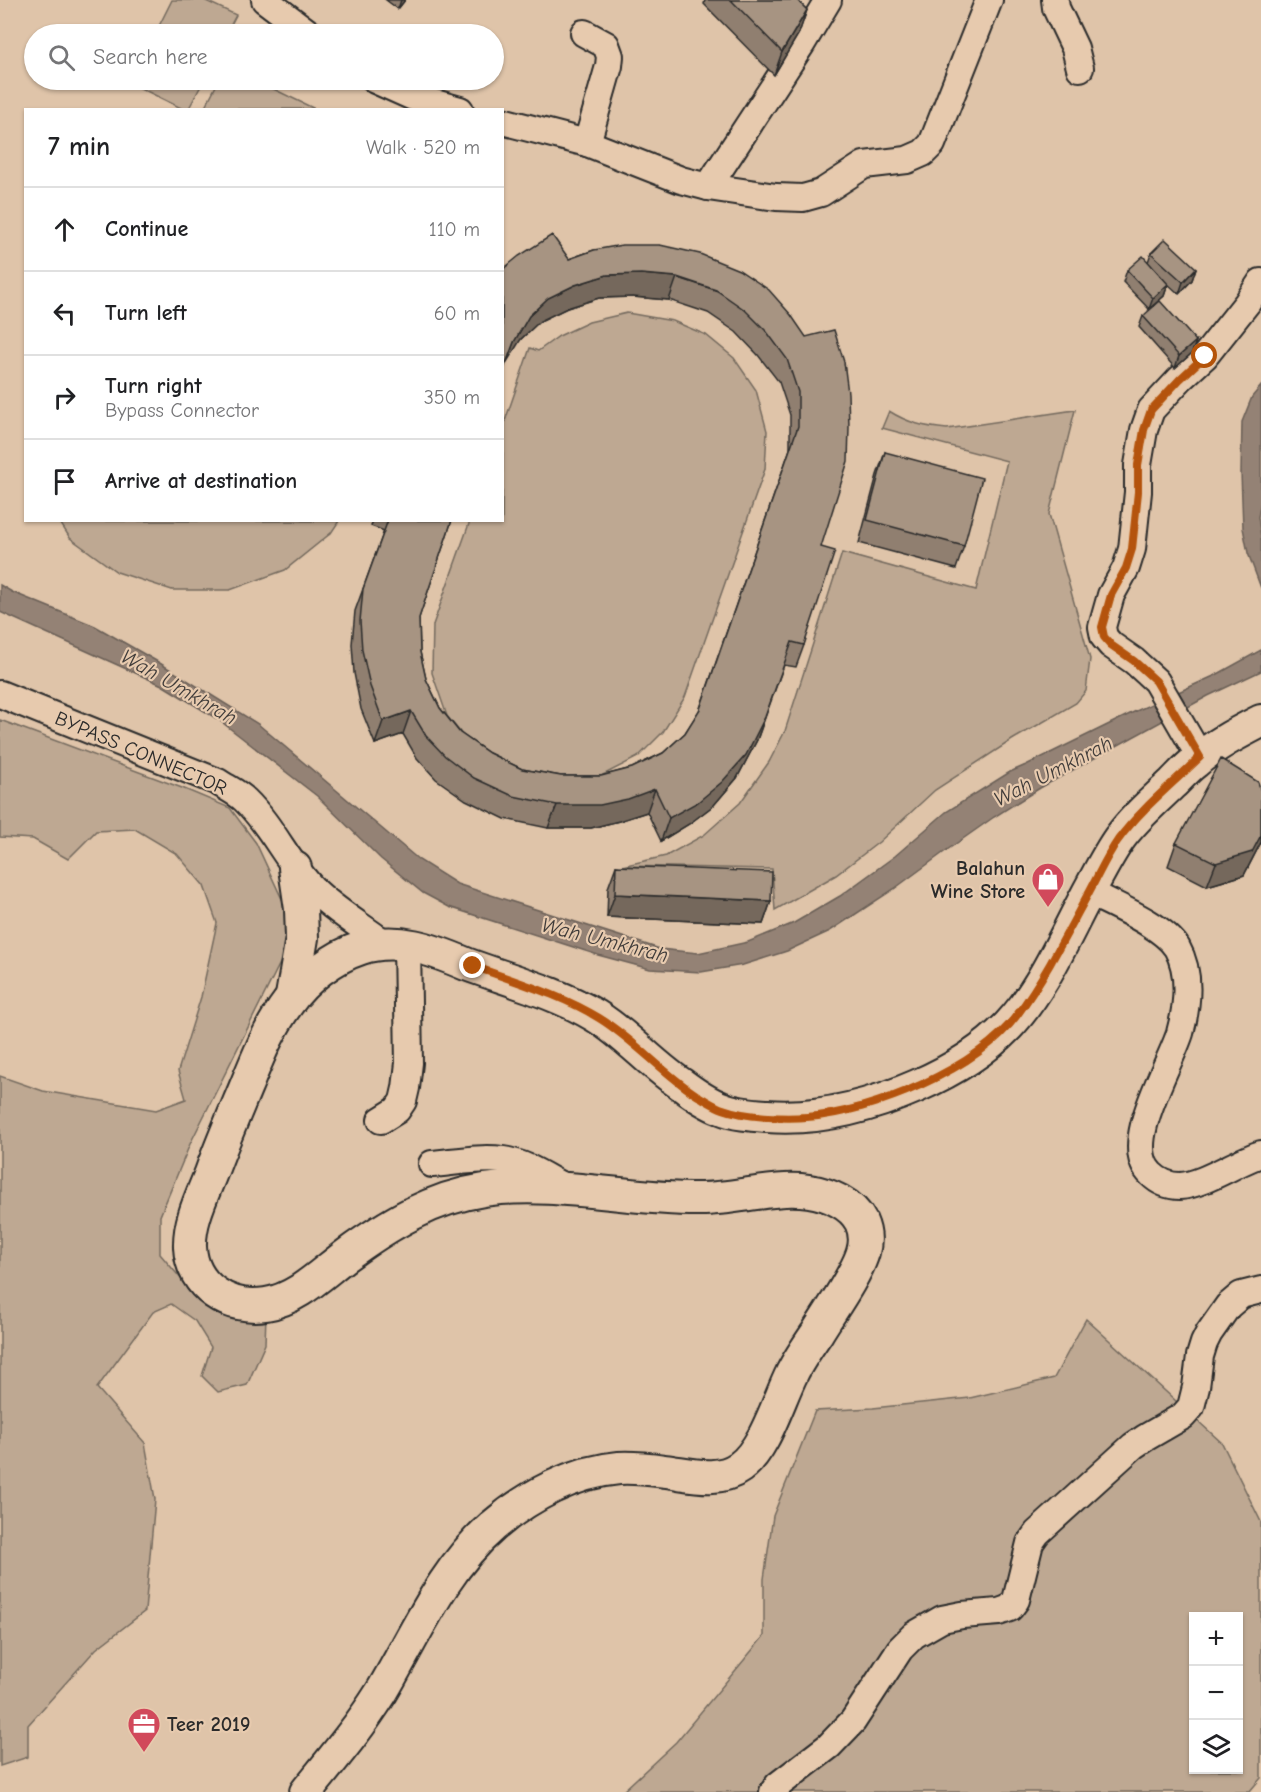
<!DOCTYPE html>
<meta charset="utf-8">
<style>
body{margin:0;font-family:"Comic Neue",sans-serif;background:#f6f6f6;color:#202124}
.controls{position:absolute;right:18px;bottom:18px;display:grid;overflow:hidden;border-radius:0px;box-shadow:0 2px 4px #0004}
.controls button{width:54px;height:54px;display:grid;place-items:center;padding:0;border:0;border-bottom:2px solid #e0e0e0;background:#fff;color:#202124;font:30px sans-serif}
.stop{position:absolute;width:18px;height:18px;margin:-14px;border:4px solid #b45309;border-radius:50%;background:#fff}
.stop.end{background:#b45309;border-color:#fff;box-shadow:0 2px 6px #0008}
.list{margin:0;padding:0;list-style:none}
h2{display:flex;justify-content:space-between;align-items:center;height:78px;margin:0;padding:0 24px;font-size:26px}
h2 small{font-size:20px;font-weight:400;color:#757577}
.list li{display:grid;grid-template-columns:39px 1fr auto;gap:18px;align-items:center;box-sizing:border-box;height:84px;padding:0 24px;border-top:2px solid #e0e0e0}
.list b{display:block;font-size:22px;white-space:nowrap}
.list p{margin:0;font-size:20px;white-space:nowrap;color:#757577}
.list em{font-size:20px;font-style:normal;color:#757577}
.icon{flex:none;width:33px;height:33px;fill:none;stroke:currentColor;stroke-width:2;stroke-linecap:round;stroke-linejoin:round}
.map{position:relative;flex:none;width:1261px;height:1792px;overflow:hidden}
.search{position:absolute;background:#fff;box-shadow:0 2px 4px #0004;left:24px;top:24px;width:480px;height:66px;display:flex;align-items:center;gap:15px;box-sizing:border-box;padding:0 21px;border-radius:33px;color:#757577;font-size:22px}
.panel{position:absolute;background:#fff;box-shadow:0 2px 4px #0004;left:24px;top:108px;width:480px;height:414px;border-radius:0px}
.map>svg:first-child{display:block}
.green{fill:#bea892;stroke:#746a5e;stroke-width:1.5;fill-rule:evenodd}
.water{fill:#948274;stroke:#6a5f57;stroke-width:1.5}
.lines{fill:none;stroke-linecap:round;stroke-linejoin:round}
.minor-casing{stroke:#2b2b2b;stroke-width:30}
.major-casing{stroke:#2b2b2b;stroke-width:36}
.minor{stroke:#e7caae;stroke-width:26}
.major{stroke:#e7caae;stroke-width:32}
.wall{fill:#907f70;stroke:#2b2b2b;stroke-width:1.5}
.shaded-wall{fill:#75685b;stroke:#2b2b2b;stroke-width:1.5}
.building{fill:#a79482;stroke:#2b2b2b;stroke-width:1.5}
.route{stroke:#b45309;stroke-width:8}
.labels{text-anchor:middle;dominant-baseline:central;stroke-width:4.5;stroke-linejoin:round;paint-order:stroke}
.street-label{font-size:20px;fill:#2b2b2b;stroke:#e7caae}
.poi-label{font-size:20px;font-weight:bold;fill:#2b2b2b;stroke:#e7caae;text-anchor:end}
.water-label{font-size:21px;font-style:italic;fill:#403c3a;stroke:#e7caae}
</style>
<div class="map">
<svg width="1261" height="1792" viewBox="0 0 1261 1792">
<rect width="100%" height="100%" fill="#dfc4a9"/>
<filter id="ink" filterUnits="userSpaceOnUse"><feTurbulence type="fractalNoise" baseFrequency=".0167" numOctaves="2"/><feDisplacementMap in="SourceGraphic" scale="12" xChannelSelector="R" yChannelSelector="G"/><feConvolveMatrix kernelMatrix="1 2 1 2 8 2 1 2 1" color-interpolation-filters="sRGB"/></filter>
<g filter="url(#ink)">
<!-- green -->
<g class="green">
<path d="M172 0H204L236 15 226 34H155Z"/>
<path d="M132 80H204L188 110 183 109 130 83Z"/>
<path d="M219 80H255L315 109H204Z"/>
<path d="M627 313 673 321 706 335 734 358 756 390 767 431 765 469 685 697 663 732 638 757 601 776 556 781 510 769 473 748 447 716 432 673 433 625 470 521 502 520 503 427 530 348 538 351 559 336 589 322Z"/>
<path d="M1075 410 1049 514 1090 659 1086 691 1076 703 1012 740 935 790 879 842 836 875 775 910 772 869 622 866 666 856 704 835 740 803 769 762 785 731 842 553 976 590 1007 461 882 428 889 411C908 423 925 427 947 429Z"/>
<path d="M59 521H339L331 533 285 570 230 590H172L117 572 70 538Z"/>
<path d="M0 720 182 788 230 808 256 843 288 912 287 949 190 1144 160 1216V1254L183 1281 211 1301 266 1314 265 1344 247 1385 218 1392 202 1376 211 1347 195 1321 171 1304 153 1312 97 1388 145 1443 155 1499 145 1611 96 1649 28 1725V1757L0 1766V1076L43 1091 156 1110 186 1099 178 1071 201 997 217 923 204 886 177 854 135 829 96 831 68 859 33 839 0 837Z"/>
<path d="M1086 1319 1222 1443 1261 1522V1778L1249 1792H622L676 1742 764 1636V1579L773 1516 815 1411 873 1408 970 1398 1054 1378ZM1194 1616H1238V1770H1194Z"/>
</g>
<!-- water -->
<g class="water">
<path d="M1261 386V502L1258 517 1261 537V588L1248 553 1243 528 1241 473 1242 422 1252 397Z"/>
<path d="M0 585 12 592 95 626 158 662 258 724 419 860 457 884 660 949 698 953 748 942 794 923 840 896 895 856 946 812 1010 772 1026 765 1134 712 1216 675 1261 650V671L1208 696 1040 788 994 817 947 850 894 889 830 931 787 951 743 965 701 972 650 969 598 955 449 907 423 893 381 859 317 796 219 720 162 685 0 612Z"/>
</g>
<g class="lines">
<defs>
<g id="minor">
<path d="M265 0 310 34"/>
<path d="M1055 0 1056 8 1075 48 1080 68"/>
<path d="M584 33 606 45 610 56 609 66 587 143"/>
<path d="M375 80 413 97 460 110"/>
<path d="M502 121 587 143 681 180 708 187 776 197 803 198 821 193 864 165 907 160 923 153 932 144 989 0"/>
<path d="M708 187 801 45 828 0"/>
<path d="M0 694 218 782C227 788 238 793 245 800 272 826 287 862 313 889 334 910 360 925 384 943"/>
<path d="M1200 757 1156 681 1134 661 1111 645 1104 637 1102 627 1111 595 1126 568 1132 549 1138 492V465L1144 430 1151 410 1180 379 1205 356 1247 303 1261 282"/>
<path d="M1089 892C1113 905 1163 925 1177 948 1191 973 1187 1007 1180 1033 1170 1066 1120 1145 1151 1174 1159 1182 1169 1186 1180 1186 1203 1185 1238 1161 1261 1154"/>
<path d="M381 1120 397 1110 403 1101 406 1088 409 1063 407 945"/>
<path d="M432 1164C455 1162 480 1157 503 1160 525 1163 545 1177 564 1187"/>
<path d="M773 1792 778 1785 829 1746 853 1721 900 1649 914 1635 942 1619 962 1615 999 1612 1010 1608 1016 1600 1030 1543 1037 1533 1133 1446 1145 1438 1183 1416 1191 1407 1196 1387 1200 1356 1204 1343 1209 1333 1228 1306 1241 1295 1261 1290"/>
</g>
<g id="major">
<path d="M292 996 302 938 301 909 295 868"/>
<path d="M306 1792C332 1760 359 1728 381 1693 415 1636 442 1570 493 1526 528 1496 573 1472 619 1468 634 1467 650 1469 665 1471 690 1474 718 1483 740 1467 765 1449 778 1401 792 1373 799 1359 808 1346 817 1333 829 1313 857 1274 863 1252 866 1242 865 1231 861 1222 852 1204 829 1194 809 1191 774 1186 737 1199 701 1199 628 1200 557 1180 484 1190 431 1198 387 1225 345 1256 321 1274 297 1299 266 1304 229 1310 192 1287 190 1247 189 1221 202 1196 211 1173 222 1143 234 1115 246 1086 258 1057 269 1028 288 1003 305 979 333 957 361 948 397 936 433 950 466 964 509 980 556 992 596 1016 627 1035 651 1064 681 1084 693 1093 707 1103 721 1108 735 1114 752 1115 767 1116 819 1120 869 1107 917 1086 951 1071 982 1053 1008 1026 1043 989 1064 938 1088 893 1098 875 1107 856 1119 839 1134 818 1154 801 1173 783 1180 776 1187 768 1195 762 1214 745 1238 733 1261 721"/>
</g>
</defs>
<!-- minor casing -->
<use href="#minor" class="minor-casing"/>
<!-- major casing -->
<use href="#major" class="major-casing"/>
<!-- minor -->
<use href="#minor" class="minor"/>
<!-- major -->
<use href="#major" class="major"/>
</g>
<!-- wall -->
<g class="wall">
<path d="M386 0H405L398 9Z"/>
<path d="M705 0H797L807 10 799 33 774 75 704 4Z"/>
<path d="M594 250 791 315 821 547 804 645 796 667 784 665 757 740 737 778 714 805 689 824 661 841 647 812 619 821 591 828H548L505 819 466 800 436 779 417 758 403 734 375 744 361 709 354 673 352 644 355 611 384 531 371 526 373 520H452L419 618 420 652 426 679 440 708 460 733 489 753 522 769 561 776H601L632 768 663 753 685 733 699 711 790 449V415L779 382 758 355 736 332 708 313 669 300 633 297 599 298 567 308 540 321 521 339 502 270 569 259Z"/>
<path d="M1151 253 1196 268 1192 280 1179 294 1168 284 1164 296 1149 309 1123 282 1127 270 1148 262Z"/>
<path d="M1143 316 1196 341 1192 353 1175 368 1139 327Z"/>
<path d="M885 452 964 546 956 569 859 543 877 475Z"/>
<path d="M1261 791V842L1244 875 1207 886 1168 866 1176 843Z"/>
<path d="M616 866 771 901 763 924 607 917 608 888Z"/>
</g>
<!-- shaded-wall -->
<g class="shaded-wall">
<path d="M401 0H405L398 9Z"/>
<path d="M807 10 799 33 774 75 782 52Z"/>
<path d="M1196 268 1192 280 1179 294 1183 282Z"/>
<path d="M641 274 677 277 669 300 633 297 599 298 567 308 540 321 521 339 505 365 514 342 529 316 548 298 575 285 607 275Z"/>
<path d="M1168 284 1164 296 1149 309 1153 298Z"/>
<path d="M1196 341 1192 353 1175 368 1179 356Z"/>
<path d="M411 711 403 734 375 744 383 721Z"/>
<path d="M765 717 757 740 737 778 714 805 689 824 661 841 669 818Z"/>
<path d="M655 789 647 812 619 821 591 828H548L557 805Z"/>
<path d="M1261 835V842L1244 875 1207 886 1216 863Z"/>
<path d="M615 894 771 901 763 924 607 917Z"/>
</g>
<!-- building -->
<g class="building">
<path d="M731 0H797L807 10 782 52Z"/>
<path d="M552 235 569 259 594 250 622 245H660L700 254 739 270 769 290 791 315 806 337 834 330 844 362 848 393 849 427 848 461 821 547 835 551 804 645 792 642 765 717 746 755 722 782 698 802 669 818 655 789 628 799 600 805H557L513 796 474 778 445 756 426 736 411 711 383 721 370 686 362 650 360 621 363 589 388 520H452L419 618 420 652 426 679 440 708 460 733 489 753 522 769 561 776H601L632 768 663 753 685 733 700 709 798 426V392L787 359 767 332 745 310 716 290 677 277 641 274 607 275 575 285 548 298 529 316 514 342 502 374V270L519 256Z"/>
<path d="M1165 239 1196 268 1183 282 1151 253Z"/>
<path d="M1143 256 1168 284 1153 298 1127 270Z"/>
<path d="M1160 301 1196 341 1179 356 1143 316Z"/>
<path d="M885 452 982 478 964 546 867 520Z"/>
<path d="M1221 759 1258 782 1261 791V835L1252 852 1216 863 1176 843Z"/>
<path d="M616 866 772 872 771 901 615 894Z"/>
</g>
</g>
<g class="lines" filter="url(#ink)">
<!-- route -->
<path class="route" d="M473 966C514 981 562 995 599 1018 635 1040 662 1073 698 1096 706 1100 714 1106 723 1109 745 1117 783 1119 807 1117 873 1112 977 1069 1017 1015 1045 977 1066 935 1088 894 1098 876 1106 857 1118 840 1141 809 1172 784 1200 757L1156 681 1134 661 1111 645 1104 637 1102 627 1111 595 1126 568 1132 549 1138 492V465L1144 430 1151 410 1180 379 1205 356"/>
</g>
<!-- icons -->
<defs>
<symbol id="shop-pin" viewBox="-11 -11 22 30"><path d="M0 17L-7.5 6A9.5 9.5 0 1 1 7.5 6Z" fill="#d1495b" stroke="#e7caae"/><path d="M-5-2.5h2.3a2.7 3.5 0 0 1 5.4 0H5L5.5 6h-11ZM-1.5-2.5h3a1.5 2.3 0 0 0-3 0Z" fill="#fff"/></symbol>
<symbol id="office-pin" viewBox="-11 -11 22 30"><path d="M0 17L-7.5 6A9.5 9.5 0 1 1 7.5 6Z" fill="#d1495b" stroke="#e7caae"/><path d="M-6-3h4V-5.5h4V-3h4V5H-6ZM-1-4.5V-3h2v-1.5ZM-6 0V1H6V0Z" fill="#fff"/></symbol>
</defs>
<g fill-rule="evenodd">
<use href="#shop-pin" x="1029" y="860" width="38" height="52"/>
<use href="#office-pin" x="125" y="1705" width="38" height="52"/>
</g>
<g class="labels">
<!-- street labels -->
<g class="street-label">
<text transform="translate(141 753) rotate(23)">BYPASS CONNECTOR</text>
</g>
<!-- poi labels -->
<g class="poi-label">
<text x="1025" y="868">Balahun<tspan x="1025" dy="23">Wine Store</tspan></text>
<text x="167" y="1724" text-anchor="start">Teer 2019</text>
</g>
<!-- water labels -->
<g class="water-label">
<text transform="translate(179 687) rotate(30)">Wah Umkhrah</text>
<text transform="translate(1053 771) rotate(-27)">Wah Umkhrah</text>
<text transform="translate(605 940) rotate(14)">Wah Umkhrah</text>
</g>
</g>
</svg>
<div class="controls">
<button>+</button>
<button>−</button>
<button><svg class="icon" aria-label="layers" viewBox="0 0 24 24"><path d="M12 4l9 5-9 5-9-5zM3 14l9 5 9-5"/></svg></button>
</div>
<div class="stop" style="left:1205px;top:356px"></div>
<div class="stop end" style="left:473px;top:966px"></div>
<div class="search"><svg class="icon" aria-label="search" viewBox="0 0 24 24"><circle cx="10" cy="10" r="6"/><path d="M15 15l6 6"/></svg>Search here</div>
<section class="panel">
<h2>7 min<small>Walk · 520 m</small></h2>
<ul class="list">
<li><svg class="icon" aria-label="ahead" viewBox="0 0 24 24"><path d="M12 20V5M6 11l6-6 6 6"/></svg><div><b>Continue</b></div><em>110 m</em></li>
<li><svg class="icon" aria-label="left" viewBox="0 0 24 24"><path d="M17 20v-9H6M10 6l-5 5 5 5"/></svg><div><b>Turn left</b></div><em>60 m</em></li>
<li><svg class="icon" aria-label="right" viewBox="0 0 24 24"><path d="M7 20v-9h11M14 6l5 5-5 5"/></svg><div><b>Turn right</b><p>Bypass Connector</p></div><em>350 m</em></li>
<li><svg class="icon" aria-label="arrive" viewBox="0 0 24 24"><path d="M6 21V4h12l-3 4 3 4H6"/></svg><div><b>Arrive at destination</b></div></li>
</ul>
</section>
</div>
